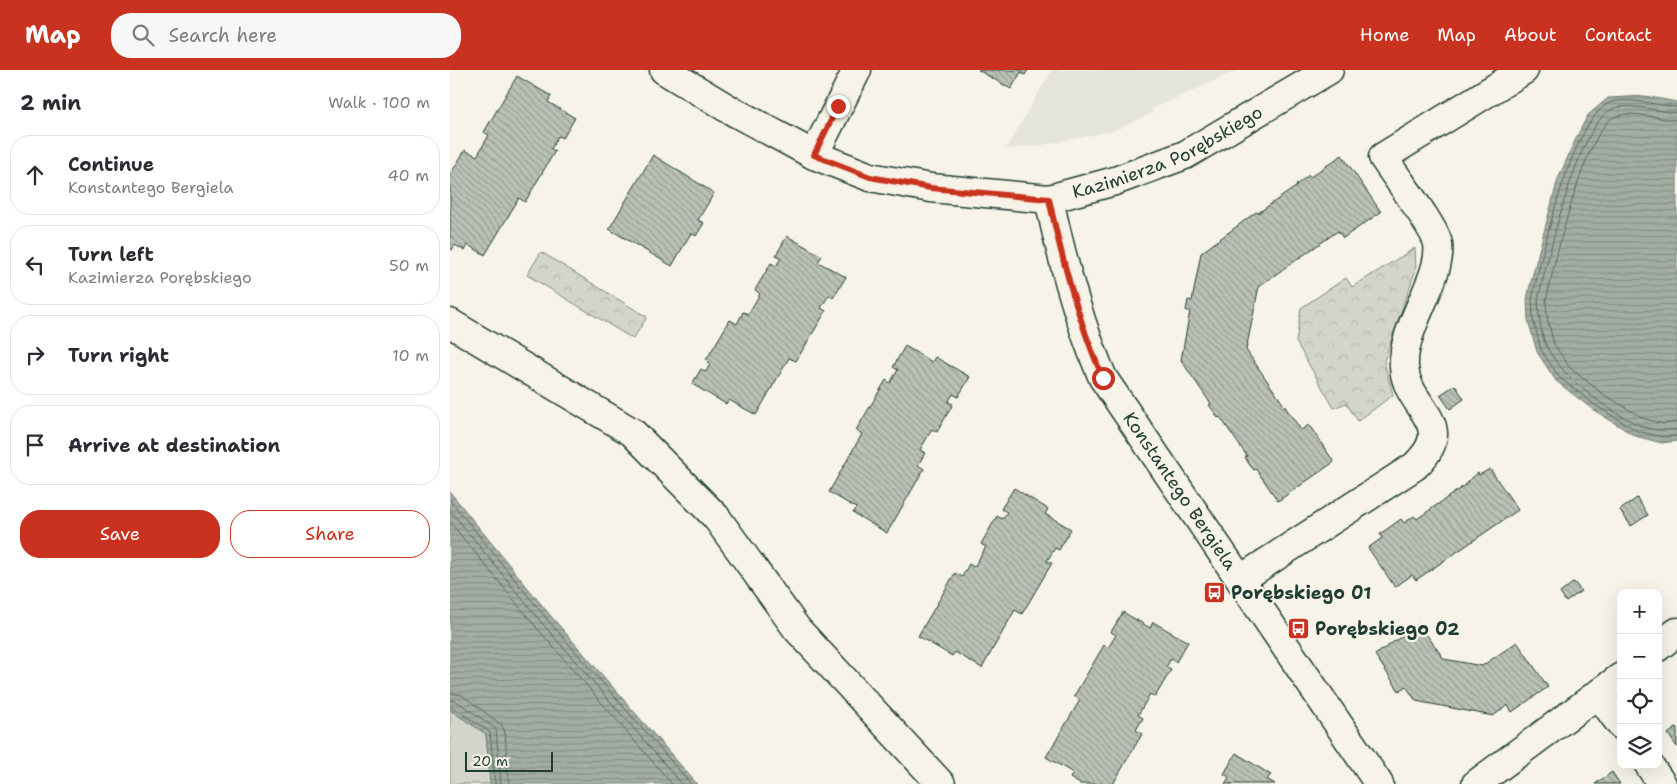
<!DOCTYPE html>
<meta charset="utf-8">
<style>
body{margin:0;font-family:"Shantell Sans",sans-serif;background:#f7f7f7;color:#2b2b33}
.controls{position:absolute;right:15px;bottom:15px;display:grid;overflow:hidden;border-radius:10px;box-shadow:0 5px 20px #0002}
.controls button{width:45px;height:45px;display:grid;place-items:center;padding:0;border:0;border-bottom:1px solid #e1e1e2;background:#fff;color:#2b2b33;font:25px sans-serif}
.scale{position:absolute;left:15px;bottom:12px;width:88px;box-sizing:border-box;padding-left:5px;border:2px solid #1f3d34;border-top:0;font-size:14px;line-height:18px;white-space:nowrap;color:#1f3d34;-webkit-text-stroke:4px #f7f3e8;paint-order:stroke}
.stop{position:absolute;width:15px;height:15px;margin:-11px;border:4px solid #c8321e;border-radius:50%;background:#fff}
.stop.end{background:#c8321e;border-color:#fff;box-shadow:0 1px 5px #0008}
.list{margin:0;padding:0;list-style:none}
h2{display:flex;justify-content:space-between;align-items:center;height:65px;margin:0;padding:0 20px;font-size:21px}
h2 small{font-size:16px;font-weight:400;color:#7c7c81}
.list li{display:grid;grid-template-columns:32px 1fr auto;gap:15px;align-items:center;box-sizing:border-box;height:80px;margin:0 10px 10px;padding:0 10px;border:1px solid #e1e1e2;border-radius:20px}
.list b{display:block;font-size:19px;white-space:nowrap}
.list p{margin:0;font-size:16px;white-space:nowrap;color:#7c7c81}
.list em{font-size:16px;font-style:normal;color:#7c7c81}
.actions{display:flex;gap:10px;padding:15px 20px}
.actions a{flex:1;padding:11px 0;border:1px solid #c8321e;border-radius:20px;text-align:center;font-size:18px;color:#c8321e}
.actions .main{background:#c8321e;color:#fff}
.icon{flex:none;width:28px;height:28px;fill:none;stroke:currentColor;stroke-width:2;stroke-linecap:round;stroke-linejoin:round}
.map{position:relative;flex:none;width:1227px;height:714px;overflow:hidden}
header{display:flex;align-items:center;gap:30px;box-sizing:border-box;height:70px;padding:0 25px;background:#c8321e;color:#fff}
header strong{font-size:24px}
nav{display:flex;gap:28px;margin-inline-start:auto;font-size:18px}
.search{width:350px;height:45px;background:#f7f7f7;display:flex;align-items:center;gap:12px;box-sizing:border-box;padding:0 18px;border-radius:20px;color:#7c7c81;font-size:19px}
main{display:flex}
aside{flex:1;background:#fff}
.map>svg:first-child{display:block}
.built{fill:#e5e4d9}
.grass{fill:#d3d5ca;stroke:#79897f}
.park{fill:url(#park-crowns);stroke:#79897f}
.water{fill:url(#water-rules);stroke:#6f8077}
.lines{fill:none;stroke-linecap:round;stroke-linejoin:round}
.shore{stroke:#546a60;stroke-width:1}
.building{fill:url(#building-back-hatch);stroke:#1f3d34}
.minor-casing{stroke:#1f3d34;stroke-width:31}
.minor{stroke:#f7f3e8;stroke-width:28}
.route{stroke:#c8321e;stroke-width:6}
.labels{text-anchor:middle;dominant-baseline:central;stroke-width:4.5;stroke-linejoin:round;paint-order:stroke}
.street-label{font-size:18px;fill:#1f3d34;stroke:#f7f3e8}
.poi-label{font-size:18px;font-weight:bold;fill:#1f3d34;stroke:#f7f3e8;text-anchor:start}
</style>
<header>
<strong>Map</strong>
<div class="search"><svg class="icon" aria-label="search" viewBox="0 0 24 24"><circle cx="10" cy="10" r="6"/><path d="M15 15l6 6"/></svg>Search here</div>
<nav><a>Home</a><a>Map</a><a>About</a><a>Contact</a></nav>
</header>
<main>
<aside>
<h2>2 min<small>Walk · 100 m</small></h2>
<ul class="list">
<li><svg class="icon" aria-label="ahead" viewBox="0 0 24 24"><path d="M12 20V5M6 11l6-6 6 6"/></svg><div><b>Continue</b><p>Konstantego Bergiela</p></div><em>40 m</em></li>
<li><svg class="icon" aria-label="left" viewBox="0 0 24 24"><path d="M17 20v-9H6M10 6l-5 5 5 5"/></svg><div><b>Turn left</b><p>Kazimierza Porębskiego</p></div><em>50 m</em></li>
<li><svg class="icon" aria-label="right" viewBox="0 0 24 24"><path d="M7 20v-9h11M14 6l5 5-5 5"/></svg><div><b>Turn right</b></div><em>10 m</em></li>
<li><svg class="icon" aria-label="arrive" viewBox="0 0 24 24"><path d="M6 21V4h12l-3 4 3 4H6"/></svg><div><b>Arrive at destination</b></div></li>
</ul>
<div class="actions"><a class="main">Save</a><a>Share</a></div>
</aside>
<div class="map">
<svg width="1227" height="714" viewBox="0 0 1227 714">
<defs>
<pattern id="park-crowns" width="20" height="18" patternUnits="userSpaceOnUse" patternTransform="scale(1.25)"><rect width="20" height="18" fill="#d3d5ca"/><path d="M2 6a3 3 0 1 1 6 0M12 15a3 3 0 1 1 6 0" fill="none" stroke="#b5b8ae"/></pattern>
<pattern id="water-rules" width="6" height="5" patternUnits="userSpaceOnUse" patternTransform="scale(1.25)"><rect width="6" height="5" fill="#a4ada3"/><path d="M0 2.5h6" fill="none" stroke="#858e86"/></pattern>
<pattern id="building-back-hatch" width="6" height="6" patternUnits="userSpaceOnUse" patternTransform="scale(1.25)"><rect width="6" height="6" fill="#bbc1b6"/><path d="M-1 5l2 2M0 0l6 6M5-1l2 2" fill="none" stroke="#979e95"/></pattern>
</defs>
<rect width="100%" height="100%" fill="#f7f3e8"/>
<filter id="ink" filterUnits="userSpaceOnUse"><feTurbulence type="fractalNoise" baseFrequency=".02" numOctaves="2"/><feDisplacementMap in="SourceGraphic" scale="10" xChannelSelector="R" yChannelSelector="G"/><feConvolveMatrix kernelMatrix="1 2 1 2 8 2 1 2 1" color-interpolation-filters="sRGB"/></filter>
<g filter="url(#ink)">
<!-- built -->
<path class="built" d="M602 0H788L702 39 703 43 663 61 587 76 556 79Z"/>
<!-- grass -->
<path class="grass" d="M0 640 36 664 40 714H0Z"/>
<!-- park -->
<g class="park">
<path d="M965 178 966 199 934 291 943 325 908 351 896 333 884 338 846 272 851 238 896 208 902 217Z"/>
<path d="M91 182 197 247 183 269 77 205Z"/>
</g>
<!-- water -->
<g class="water">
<path d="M1195 26 1227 32V371L1212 373 1185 366 1142 339 1106 311 1087 282 1078 250 1077 229 1082 207 1108 109 1127 66 1138 45 1158 28Z"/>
<path d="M0 422 100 545 247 714H40L36 664 0 640Z"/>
</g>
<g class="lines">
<!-- shore -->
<g class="shore">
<path d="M1227 37C1211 36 1174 26 1159 33 1120 54 1092 186 1082 229L1083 249 1091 280 1110 308 1145 335 1187 361 1212 367 1227 366"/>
<path d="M1227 43C1210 42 1178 32 1162 39 1128 54 1097 193 1088 230 1089 245 1090 265 1098 279 1114 309 1158 341 1189 355 1202 361 1214 360 1227 360"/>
<path d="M1227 50C1208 50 1185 40 1166 46 1136 56 1103 198 1096 231L1097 247 1104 274 1120 298 1153 324 1193 348 1213 354 1227 352"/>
<path d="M0 430 96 548 241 714"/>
<path d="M0 440 91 552 232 714"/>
<path d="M0 452 86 557 222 714"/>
<path d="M0 623 12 625 52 655 55 663 59 714"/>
<path d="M0 630 8 632 46 659 51 714"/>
<path d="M0 636 40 662 45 714"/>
</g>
</g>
<!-- building -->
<g class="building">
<path d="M528 0H578L575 5 571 2 561 19Z"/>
<path d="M67 6 101 26 98 32 125 48 113 68 108 66 101 79 105 81 75 132 69 128 35 185 18 175 15 181 5 175 2 180 0 179V105L15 80 27 86 39 65 34 62Z"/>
<path d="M203 85 264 123 248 150 254 153 246 166 241 163 222 196 159 159Z"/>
<path d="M892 85 931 142 893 168 888 161 809 216 796 280 851 360 859 355 884 392 828 431 806 399 804 400 799 394 795 387 797 386 770 347 768 348 765 343 759 335 761 334 731 290 740 241H736L738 230 742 231 751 183 806 142 808 143 847 116 846 115 859 105 860 107Z"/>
<path d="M337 166 372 186 368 192 396 207 383 228 379 225 371 238 376 241 346 291 339 288 306 345 279 330 276 334 242 314 251 299 256 302 260 294 256 290 280 250 287 254 293 242 298 244 310 224 305 220 321 193 326 196 331 188 326 185Z"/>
<path d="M455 276 482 292 485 287 520 307 508 327 503 324 498 332 503 334 487 362 482 359 470 380 475 383 468 395 474 399 437 463 403 443 406 438 379 422 412 364 406 360 436 310 440 313 448 300 443 297Z"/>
<path d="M1005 315 1014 329 1000 339 990 325Z"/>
<path d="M1040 399 1068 440 966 510 962 505 945 517 918 478 932 468 930 464 951 449 954 453 964 446 967 449 1018 413 1017 412 1028 403 1029 405Z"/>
<path d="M564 418 598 439 595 444 621 459 609 480 605 478 597 491 602 493 572 544 565 540 532 598 505 582 502 586 468 566 505 503 512 507 519 494 524 497 536 477 531 474 547 446 552 449 557 442 551 439Z"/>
<path d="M1187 428 1198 445 1181 456 1170 440Z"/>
<path d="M1124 512 1131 521 1116 532 1110 523Z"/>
<path d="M673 542 700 558 703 552 738 572 726 592 721 589 716 597 721 600 705 627 700 624 688 645 693 648 686 660 692 664 663 714H630L620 708 623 703 596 687 630 630 624 626 654 575 658 578 666 565 661 562Z"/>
<path d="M969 554 994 589 1032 596 1067 572 1098 617 1062 642 1058 635 1043 646 966 631 956 616 949 621 925 585Z"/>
<path d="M1227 657V677L1218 664Z"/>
<path d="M786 683 821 705 817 709 825 714H775L779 707 774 704Z"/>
<path d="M1162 702 1170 714H1145Z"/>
</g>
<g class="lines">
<defs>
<g id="minor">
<path id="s1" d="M214 0 277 38 364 85 420 107 481 118 599 129 665 111 735 85 879 0"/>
<path d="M364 85 407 0"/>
<path id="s2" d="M599 129C612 190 628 251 653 308L929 714"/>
<path d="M0 253 182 362 266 447 347 559 491 714"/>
<path d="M791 509 965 396C1010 353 957 340 954 297 951 258 993 207 988 174 985 157 944 105 933 87L1074 0"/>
<path d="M1208 577 1227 562"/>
<path d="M1149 625 1171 655"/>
<path d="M1199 695 1212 714"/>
<path d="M1026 714 1171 607"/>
</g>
</defs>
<!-- minor casing -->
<use href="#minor" class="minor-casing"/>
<!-- minor -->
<use href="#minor" class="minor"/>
</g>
</g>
<g class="lines" filter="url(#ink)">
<!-- route -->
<path class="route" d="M388 36 364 85 420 107 481 118 599 129C612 190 628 251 653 308"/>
</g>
<!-- icons -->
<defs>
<symbol id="bus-square" viewBox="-11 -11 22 22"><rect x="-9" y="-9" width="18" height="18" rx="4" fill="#c8321e" stroke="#f7f3e8"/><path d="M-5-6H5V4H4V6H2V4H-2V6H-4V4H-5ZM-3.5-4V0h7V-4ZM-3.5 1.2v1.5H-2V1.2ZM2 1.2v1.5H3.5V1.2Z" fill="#fff"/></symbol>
</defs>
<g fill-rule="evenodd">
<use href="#bus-square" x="752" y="510" width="25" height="25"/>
<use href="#bus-square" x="836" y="546" width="25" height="25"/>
</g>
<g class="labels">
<!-- street labels -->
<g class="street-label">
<text stroke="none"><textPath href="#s1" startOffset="541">Kazimierza Porębskiego</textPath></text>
<text stroke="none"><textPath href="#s2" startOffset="324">Konstantego Bergiela</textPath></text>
</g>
<!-- poi labels -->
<g class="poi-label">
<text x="781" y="523">Porębskiego 01</text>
<text x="865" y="559">Porębskiego 02</text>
</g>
</g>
</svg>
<div class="controls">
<button>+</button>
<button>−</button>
<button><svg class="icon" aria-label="locate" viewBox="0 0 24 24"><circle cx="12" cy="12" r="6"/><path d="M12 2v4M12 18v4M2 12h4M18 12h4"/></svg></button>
<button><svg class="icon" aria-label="layers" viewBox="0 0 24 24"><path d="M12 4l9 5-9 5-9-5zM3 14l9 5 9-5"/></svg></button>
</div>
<div class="scale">20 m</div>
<div class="stop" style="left:653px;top:308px"></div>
<div class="stop end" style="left:388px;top:36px"></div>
</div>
</main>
